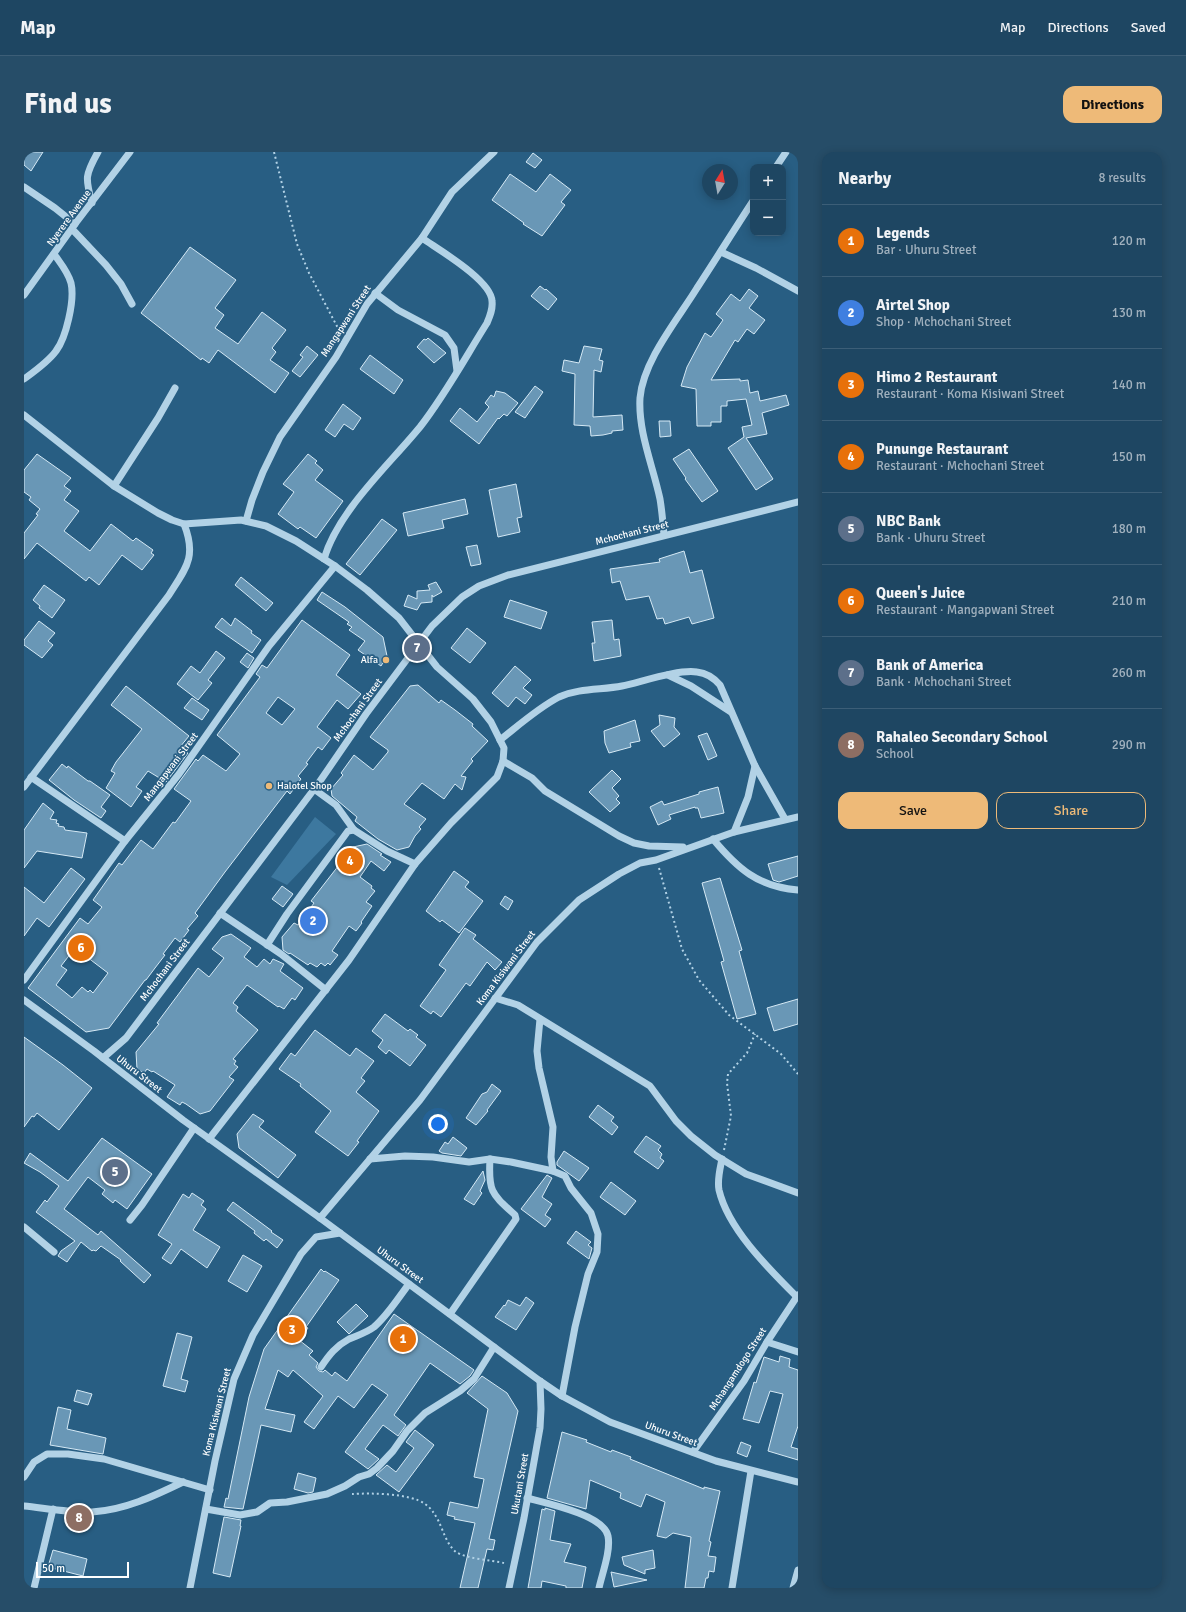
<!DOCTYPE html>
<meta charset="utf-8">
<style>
body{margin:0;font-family:Signika,sans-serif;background:#264d68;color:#f1f3f6}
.controls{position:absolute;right:12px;top:12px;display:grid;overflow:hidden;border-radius:8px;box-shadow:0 2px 10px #0003}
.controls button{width:36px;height:36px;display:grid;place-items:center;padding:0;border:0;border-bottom:1px solid #3c5e77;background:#1e4662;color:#f1f3f6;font:20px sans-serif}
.compass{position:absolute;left:678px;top:12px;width:36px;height:36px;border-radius:50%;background:#1e4662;box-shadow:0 2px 10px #0003;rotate:11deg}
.scale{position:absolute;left:12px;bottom:10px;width:93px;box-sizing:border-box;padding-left:4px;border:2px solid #fff;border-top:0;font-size:11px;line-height:14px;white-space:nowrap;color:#fff;-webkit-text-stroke:3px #285e83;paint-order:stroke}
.you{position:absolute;left:414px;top:972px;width:14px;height:14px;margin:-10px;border:3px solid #fff;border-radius:50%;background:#1a73e8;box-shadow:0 0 0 6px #1a73e833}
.badge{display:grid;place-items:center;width:26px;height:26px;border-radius:50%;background:#eeba78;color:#fff;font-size:13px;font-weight:700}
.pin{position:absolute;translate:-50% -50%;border:2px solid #fff;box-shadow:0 1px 4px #0006}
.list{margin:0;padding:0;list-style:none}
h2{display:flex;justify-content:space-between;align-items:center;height:52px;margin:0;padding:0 16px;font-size:17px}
h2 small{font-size:13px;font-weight:400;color:#a1b1be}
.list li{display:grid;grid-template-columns:26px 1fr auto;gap:12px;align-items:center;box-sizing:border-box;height:72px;padding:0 16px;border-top:1px solid #3c5e77}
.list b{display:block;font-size:15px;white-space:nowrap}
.list p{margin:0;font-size:13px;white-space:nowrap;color:#a1b1be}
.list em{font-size:13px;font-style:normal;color:#a1b1be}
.actions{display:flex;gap:8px;padding:12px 16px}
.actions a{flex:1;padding:9px 0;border:1px solid #eeba78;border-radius:12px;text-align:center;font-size:14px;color:#eeba78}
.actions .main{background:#eeba78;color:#111}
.map{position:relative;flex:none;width:774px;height:1436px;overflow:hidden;border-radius:12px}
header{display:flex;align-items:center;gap:24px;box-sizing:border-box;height:56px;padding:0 20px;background:#1e4662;border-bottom:1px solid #3c5e77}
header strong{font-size:19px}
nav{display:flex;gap:22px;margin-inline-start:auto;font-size:14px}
.intro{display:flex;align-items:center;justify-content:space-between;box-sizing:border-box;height:96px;padding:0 24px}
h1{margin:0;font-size:28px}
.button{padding:10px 18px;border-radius:12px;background:#eeba78;color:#111;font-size:14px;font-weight:700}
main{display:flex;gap:24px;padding:0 24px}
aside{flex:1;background:#1e4662;border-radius:12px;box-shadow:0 2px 10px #0003}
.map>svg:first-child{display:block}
.green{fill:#3d789f}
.building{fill:#6997b6;stroke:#d5e9f5;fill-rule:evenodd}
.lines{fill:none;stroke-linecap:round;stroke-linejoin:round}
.path{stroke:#b2d2e6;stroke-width:2;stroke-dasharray:2 3;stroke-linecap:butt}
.minor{stroke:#b2d2e6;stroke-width:7}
.poi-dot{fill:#eeba78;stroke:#285e83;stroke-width:1.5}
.labels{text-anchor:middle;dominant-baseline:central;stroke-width:3.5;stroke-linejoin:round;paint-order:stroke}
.street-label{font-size:10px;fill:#fff;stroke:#285e83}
.poi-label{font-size:10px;fill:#fff;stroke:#285e83;text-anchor:end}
</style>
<header>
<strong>Map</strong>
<nav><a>Map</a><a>Directions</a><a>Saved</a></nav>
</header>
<div class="intro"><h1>Find us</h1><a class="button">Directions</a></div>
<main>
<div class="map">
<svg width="774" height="1436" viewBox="0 0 774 1436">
<rect width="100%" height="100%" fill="#285e83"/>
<!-- green -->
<path class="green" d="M291 665 312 682 263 733 247 725Z"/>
<!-- building -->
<g class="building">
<path d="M0 0H19L7 19 0 13Z"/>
<path d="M509 1 518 8 511 16 502 10Z"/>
<path d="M486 22 512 40 526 22 547 38 537 50 541 53 518 84 499 72 500 71 468 48Z"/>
<path d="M166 95 212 128 191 156 200 163 191 176 214 192 238 160 262 178 248 196 252 200 246 208 265 221 251 241 194 198 185 211 178 206 177 208 117 161Z"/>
<path d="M516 134 521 138 522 137 533 147 524 158 507 144Z"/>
<path d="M725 137 734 144 725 156 741 168 730 182 723 177 714 190 711 188 687 228 716 227V229L724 228 726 241 734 239 736 249 762 243 765 253 738 261 743 282 722 286 749 327 732 338 704 296 720 285 718 275 728 273 722 247 703 249V254H697V270H687V274H673L672 237 657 234 663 215 681 181 687 185 699 168 692 162 707 142 716 149Z"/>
<path d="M404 186 422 201 410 211 393 195 400 187 402 188Z"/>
<path d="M283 194 294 203 276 225 268 219 279 205 276 203Z"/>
<path d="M560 194 578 197 575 208 579 209 577 220 570 218 569 265 598 263 599 278 588 279V281L579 283 567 284 566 274 550 273 551 222 538 219 540 208 555 211Z"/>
<path d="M346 203 379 228 370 242 336 217Z"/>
<path d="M511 234 519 240 501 266 491 260Z"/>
<path d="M472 239 481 241 494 251 483 264 480 262 475 267 474 266 455 292 426 269 436 256 453 270 465 255 461 251 467 243 470 245Z"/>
<path d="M319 252 337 266 329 278 320 272 311 285 301 278Z"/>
<path d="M635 269H646L647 284 636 285Z"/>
<path d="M665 297 694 339 678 350 661 327 662 326 649 307Z"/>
<path d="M13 302 47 326 40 334 47 339 40 348 55 359 40 379 66 399 87 372 109 389 112 386 129 398 127 401 130 403 118 418 98 403 75 433 65 425 62 429 13 391 0 407V381L14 363 12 362 16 357 5 348 7 345 0 340V318Z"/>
<path d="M284 302 293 309 291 311 299 318 291 328 319 349 292 386 276 375 274 377 254 362 270 340 259 332Z"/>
<path d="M492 332 498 365 493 366 496 380 474 385 465 338Z"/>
<path d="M441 347 444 362 418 368 420 376 384 384 379 361Z"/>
<path d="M358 367 373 378 336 423 322 412Z"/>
<path d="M453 393 457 412 447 414 442 395Z"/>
<path d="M660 399 666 421 678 418 690 466 668 472 665 465 641 472 639 466 633 467 625 444 602 448 596 429 588 431 586 417 636 410 635 407Z"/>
<path d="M217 425 249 451 242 459 211 433Z"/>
<path d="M412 430 418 440 409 445 408 443V450L397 451 393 458 380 454 384 443 393 447V439L406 438 404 433Z"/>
<path d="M20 433 41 448 28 466 15 456 16 454 9 448Z"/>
<path d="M298 440 321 455 359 485 363 504 357 514 334 498 341 489 325 478 328 475 323 472 325 470 293 448Z"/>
<path d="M486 448 523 460 517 477 480 465Z"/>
<path d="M198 466 207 474 211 466 228 479 227 481 237 488 228 501 191 475Z"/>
<path d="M278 468 326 503 312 523 337 542 324 557 313 548 293 575 307 586 298 598 294 595 282 611 284 612 274 624 277 627 266 642 263 639 201 720 171 761 174 764 163 777 165 778 156 790 151 786 139 802 141 803 131 816 122 828H121L85 876 62 880 4 836 56 766 64 772 78 755 69 748 95 711 98 713 117 688 129 697 149 670 151 671 167 649 150 637 172 607 174 609 179 603 202 619 216 602 193 583 236 525 232 522 238 513 243 516ZM254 545 271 557 258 573 242 561ZM51 796 84 821 69 841 66 838 64 840 58 835 48 846 32 833 43 818 37 814Z"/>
<path d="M588 468 590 488 595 487 597 504 570 509 568 491H571L568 470Z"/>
<path d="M15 469 31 481 24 489 29 493 18 506 0 493V488Z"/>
<path d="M443 476 462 491 446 511 427 496Z"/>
<path d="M192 499 201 506 184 528 188 531 174 548 153 532 167 514 176 521Z"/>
<path d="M223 501 230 506 224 516 216 510Z"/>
<path d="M491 514 507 528 499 536 508 543 501 552 492 545 484 555 468 541Z"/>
<path d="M394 533 415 551 417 548 431 558 449 572 448 574 464 589 447 607 449 609 437 624 442 625 438 638 431 632 420 647 398 631 380 652 402 667 395 675 397 677 391 684 385 695 373 698 354 687 331 669 333 665 308 644 307 637 319 623 317 621 330 603 349 618 364 600V598L346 585 386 534Z"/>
<path d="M102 534 165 584 156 595 164 601 142 630 124 619 112 635 118 639 107 655 82 636 91 621 87 619 92 610 118 577 87 553Z"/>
<path d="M168 546 185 558 178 568 160 556Z"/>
<path d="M635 563 651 566 650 575 656 582 640 595 627 579 636 573Z"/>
<path d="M611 568 616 589 606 591 607 595 585 601 581 591 580 579Z"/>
<path d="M683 581 693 604 684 608 674 584Z"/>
<path d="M38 612 43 616 44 614 64 629H66L86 643 77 655 82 659 77 666 50 648 25 628Z"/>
<path d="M588 618 597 627 588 636 595 644 592 647 596 651 586 660 565 640Z"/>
<path d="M694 635 700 661 677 666 674 656H671V655L645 663 647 667 634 673 626 655 638 649 640 653 675 642V640Z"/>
<path d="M19 651 30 660 26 667 33 668 32 671 35 672 34 674 40 675 41 678 63 681 58 706 13 699 0 716V678Z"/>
<path d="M343 692 358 702 356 703 367 710 360 719 347 709 336 725 348 734 347 736 351 739 342 750 348 754 337 770 338 771 332 779 325 774 308 799 314 803 306 813 304 811 301 814 297 811 293 815 286 811 284 813 266 801 265 802 259 798 258 785 270 771 274 773 290 751 287 749 329 695Z"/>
<path d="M774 704V724L755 730 749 728 744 712Z"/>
<path d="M47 716 61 727 25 775 13 766 0 784V735L20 751Z"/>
<path d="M430 719 445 730 441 735 459 749 435 781 418 768 416 770 402 759Z"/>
<path d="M696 726 718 798 715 799 732 862 713 867 697 810 700 809 678 731Z"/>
<path d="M258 734 269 742 259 755 248 747Z"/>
<path d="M481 744 489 749 484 758 476 752Z"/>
<path d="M441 776 452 783 449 787 478 810 471 818 463 810 446 834 442 831 417 865 409 859 407 862 396 854 422 818 415 813Z"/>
<path d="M207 782 227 796 220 805 233 815 240 807 246 812 249 807 260 812 256 819 279 836 271 848 268 846 260 857 255 854 254 855 223 833 209 851 214 855 212 859 234 878 209 907 212 909 210 912 214 915 205 925 210 928 186 959 176 962 162 952 158 950 156 953 143 945 151 933 129 919 128 920 123 917 120 921 113 917 112 900 135 872 133 871 174 816 185 825 200 806 188 797 198 785Z"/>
<path d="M774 847V872L750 879 743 856Z"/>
<path d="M361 862 384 879 386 877 394 883 392 885 402 893 386 914 365 898 362 902 354 895 359 888 348 879Z"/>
<path d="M291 878 326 904 332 896 350 909 337 926 341 929 332 940 355 959 333 989 335 990 324 1004 291 980 307 959 276 934 277 932 255 917 267 901 271 904Z"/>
<path d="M0 885 39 913 68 936 35 978 13 961 10 965 8 964 0 975Z"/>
<path d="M468 932 477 939 463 958 464 959 452 973 442 966 458 942 463 940Z"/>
<path d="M574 953 590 965 587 969 594 975 588 983 565 965Z"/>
<path d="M229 962 240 969 235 975 272 1003 254 1026 215 996 213 982Z"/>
<path d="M622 984 637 994 634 998 638 1002 636 1006 640 1009 634 1017 610 1000Z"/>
<path d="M429 985 443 996 437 1004 418 1001 415 999 421 990 424 992Z"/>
<path d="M78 986 128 1022 103 1057 91 1048 89 1051 78 1042 81 1038 64 1025 40 1057 74 1083 77 1079 127 1123 120 1131 96 1109 97 1108 77 1094 72 1099 69 1098 68 1099 57 1090 43 1110 34 1104 37 1099 51 1089 12 1060 21 1048 23 1050 35 1034 16 1020 0 1011 6 1001 44 1029Z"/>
<path d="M540 999 565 1016 555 1029 533 1013V1010Z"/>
<path d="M459 1019 461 1028 456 1039 458 1041 450 1053 440 1047Z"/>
<path d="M523 1023 528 1026 518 1045 528 1052 521 1063 527 1067 521 1075 497 1057Z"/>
<path d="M587 1030 612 1049 601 1063 576 1045Z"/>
<path d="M168 1041 180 1049 177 1053 182 1057 169 1078 196 1095 183 1116 157 1097 147 1112 138 1106 148 1092 134 1083 159 1042 165 1046Z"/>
<path d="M209 1050 248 1079 247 1080 259 1088 253 1096 242 1087 240 1089 230 1081 231 1079 203 1058Z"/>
<path d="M552 1079 567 1090 564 1093 568 1096 565 1107 543 1091Z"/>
<path d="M219 1103 238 1114 223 1140 204 1129Z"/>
<path d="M297 1117 300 1120 301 1119 315 1128 282 1175 284 1176 275 1188 289 1199 285 1203 294 1211 292 1215 295 1219 299 1220 301 1218 308 1224 311 1220 323 1229 370 1162 450 1218 446 1224 436 1232 406 1211 370 1263 382 1273 374 1284 359 1273 341 1297 355 1307 344 1317 321 1300 364 1243 348 1232 330 1256 314 1244 290 1277 280 1270 299 1244 269 1218 264 1225 254 1218 241 1257 271 1263 267 1280 237 1273 219 1357 200 1355 202 1346 204 1347 225 1245 240 1197Z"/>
<path d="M502 1145 510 1151 492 1178 471 1165 480 1153 481 1154 484 1148 496 1154Z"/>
<path d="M332 1152 344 1164 325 1182 313 1170Z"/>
<path d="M153 1181 168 1185 157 1227 164 1229 161 1240 139 1234Z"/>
<path d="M756 1204 766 1207 765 1215 774 1218V1274L767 1295 774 1297V1308L744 1299 759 1242 746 1239 735 1271 719 1267 730 1230 732 1231 740 1205 755 1210Z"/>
<path d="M458 1224 483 1241 494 1259 465 1387 471 1388 469 1398 463 1397 454 1436H436L451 1371 430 1367 431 1365 423 1363 426 1350 454 1356 460 1327 450 1325 464 1257 443 1241Z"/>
<path d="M53 1238 68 1242 64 1253 50 1249Z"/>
<path d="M34 1255 47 1258 43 1277 82 1286 79 1302 26 1293Z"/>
<path d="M391 1278 410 1293 375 1340 352 1323 363 1313 372 1320 390 1296 382 1290Z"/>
<path d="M538 1280 563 1288 562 1290 587 1300 588 1298 607 1305 606 1307 680 1337V1335L696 1339 685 1389 687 1390 684 1404 692 1405 690 1420 685 1419 684 1426H682L680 1436H661L667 1385 649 1381 642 1386 633 1384 641 1350 622 1342 617 1355 596 1346 597 1341 566 1328 562 1357 523 1346Z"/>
<path d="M717 1290 727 1294 723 1305 713 1301Z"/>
<path d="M274 1321 292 1326 289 1340 284 1341 270 1337Z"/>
<path d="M521 1356 531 1359 526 1388 547 1392 540 1410 562 1415 558 1436H542V1434L518 1429 517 1436H504L518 1357 521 1358Z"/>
<path d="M200 1365 217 1368 216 1374H217L206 1425 189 1421Z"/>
<path d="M29 1398 63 1407 59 1424 24 1415Z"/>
<path d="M629 1398 631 1416 621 1418V1422L600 1413 598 1405Z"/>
<path d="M587 1420 623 1428 590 1435Z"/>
</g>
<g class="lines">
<!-- path -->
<g class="path">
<path d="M250 0 273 92 285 121 316 180"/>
<path d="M635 716 658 797 675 828 705 863 757 902 774 922"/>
<path d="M700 998 707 964 703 931 704 922 723 901 731 882"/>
<path d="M328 1342C346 1341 386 1341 401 1352 407 1356 410 1361 414 1368 419 1378 423 1393 432 1400 443 1407 467 1408 480 1411"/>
</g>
<!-- minor -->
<g class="minor">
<path d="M752 15 762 0"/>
<path d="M0 35 31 56 51 72"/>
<path d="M68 51C61 26 61 23 74 0"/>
<path d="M48 77 82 113 97 132 108 152"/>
<path d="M697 100 732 116 774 139"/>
<path d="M351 141 374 158 421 183 430 196 433 219"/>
<path d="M0 143 51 72 106 0"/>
<path d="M0 227C11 219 24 210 32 199 42 186 51 148 47 131 44 120 37 112 30 102"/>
<path d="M0 263 90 334 134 361 148 368 160 372 217 368 242 374 272 389 311 414 343 438 375 466 413 515 449 547 467 570 480 596 479 609 473 625 427 671 391 712 325 808 185 987"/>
<path d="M90 334 134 266 151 236"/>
<path d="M222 369 228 348 239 320 256 285 312 205 343 152 398 86 428 40 470 0"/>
<path d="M640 383C639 371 638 359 636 347 629 314 614 280 616 246 619 209 654 167 673 136 692 107 710 78 729 49"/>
<path d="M300 407C314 359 364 314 396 275 421 243 441 206 463 171 466 164 469 157 468 149 467 128 415 98 398 86"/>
<path d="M644 523 667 534 707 560"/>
<path d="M476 588C495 573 514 556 535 545 555 536 578 538 598 534 617 530 655 517 673 520 682 521 690 526 696 533L731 614 761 667"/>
<path d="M479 609 508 626 521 639 595 684 610 691 625 694 659 695"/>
<path d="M7 625 101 689"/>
<path d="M0 635 145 443C162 416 173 405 160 372"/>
<path d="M290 637 312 653 330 678 363 699 391 712"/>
<path d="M710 680 724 645 731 614"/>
<path d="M689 687C713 716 734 735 774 738"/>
<path d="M196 761 257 802 302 838"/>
<path d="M243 793 263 762 324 679 330 678"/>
<path d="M0 828 101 689 155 622 245 494 311 414"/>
<path d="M471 846 494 853 626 934 652 969 667 984 691 1003 722 1022 774 1041"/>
<path d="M0 848 70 899 159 968 296 1066 516 1229 538 1244 586 1270 692 1309 774 1330"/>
<path d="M516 867 513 899 515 916 529 975 527 1005 529 1019 541 1024 547 1036 567 1061 574 1082 573 1100 564 1122 551 1175 538 1244"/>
<path d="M79 906 102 886 294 632 342 562 408 474 438 445 455 434 484 423 774 350"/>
<path d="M346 1007 381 1004 409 1005 445 1010 466 1007 487 1010 529 1019"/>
<path d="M698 1007C696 1017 693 1028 695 1038 704 1077 745 1117 773 1145"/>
<path d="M296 1066 396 948 513 790 555 748 595 722 616 711 632 708 710 680 774 665"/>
<path d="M106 1068 118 1053 170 976"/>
<path d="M0 1075 30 1100"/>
<path d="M426 1162 492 1067 491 1063C468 1042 464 1040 466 1007"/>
<path d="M743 1190 774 1200"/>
<path d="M297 1215C305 1203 312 1194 325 1187 334 1183 342 1181 350 1175 364 1163 374 1146 385 1132"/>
<path d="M669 1300 720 1229 743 1190 774 1143"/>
<path d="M0 1325 10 1310 23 1302H44L80 1307 186 1338"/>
<path d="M503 1346C522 1351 580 1363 584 1384 587 1399 578 1422 575 1436"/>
<path d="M0 1354C20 1356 49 1361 68 1360 101 1358 130 1344 159 1330"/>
<path d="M182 1357 216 1363 233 1360 246 1351 263 1350 303 1342 321 1334 335 1325 345 1322 353 1316 369 1299 383 1279 401 1261 436 1239 450 1227 470 1195"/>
<path d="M10 1436 29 1357"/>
<path d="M166 1436 191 1309 210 1227 229 1183 277 1102 292 1085 316 1081"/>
<path d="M485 1436 500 1366 516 1276 517 1257 516 1229"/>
<path d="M708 1436 727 1319"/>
<path d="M769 1436 774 1418"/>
</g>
</g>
<!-- markers -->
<g class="poi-dot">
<circle cx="362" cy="508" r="4"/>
<circle cx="245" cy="634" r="4"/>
</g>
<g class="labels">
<!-- street labels -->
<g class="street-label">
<text transform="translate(45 66) rotate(-54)">Nyerere Avenue</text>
<text transform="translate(322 169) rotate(-57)">Mangapwani Street</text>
<text transform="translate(608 381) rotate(-14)">Mchochani Street</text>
<text transform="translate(334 558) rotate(-54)">Mchochani Street</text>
<text transform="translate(147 615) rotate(-53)">Mangapwani Street</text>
<text transform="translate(482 816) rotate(-53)">Koma Kisiwani Street</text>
<text transform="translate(141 818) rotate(-53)">Mchochani Street</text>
<text transform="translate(115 922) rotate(38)">Uhuru Street</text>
<text transform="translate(376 1113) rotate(36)">Uhuru Street</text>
<text transform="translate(714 1217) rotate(-57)">Mchangamdogo Street</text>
<text transform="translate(193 1260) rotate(-76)">Koma Kisiwani Street</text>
<text transform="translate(647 1282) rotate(20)">Uhuru Street</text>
<text transform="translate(496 1332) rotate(-80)">Ukutani Street</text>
</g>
<!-- poi labels -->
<g class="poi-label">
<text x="354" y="508">Alfa</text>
<text x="253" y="634" text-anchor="start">Halotel Shop</text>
</g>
</g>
</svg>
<div class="controls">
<button>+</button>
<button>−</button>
</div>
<svg class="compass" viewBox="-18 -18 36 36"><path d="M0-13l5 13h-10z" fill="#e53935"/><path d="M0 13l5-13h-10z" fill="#a1b1be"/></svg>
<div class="scale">50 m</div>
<div class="you"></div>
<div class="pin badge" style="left:379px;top:1187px;background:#e8710a">1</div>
<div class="pin badge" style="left:289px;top:769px;background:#3f7fe0">2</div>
<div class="pin badge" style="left:268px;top:1178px;background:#e8710a">3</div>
<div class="pin badge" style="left:326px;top:709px;background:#e8710a">4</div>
<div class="pin badge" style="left:91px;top:1020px;background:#5c6f8a">5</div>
<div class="pin badge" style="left:57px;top:796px;background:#e8710a">6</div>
<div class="pin badge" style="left:393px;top:496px;background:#5c6f8a">7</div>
<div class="pin badge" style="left:55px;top:1366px;background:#8d6e63">8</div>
</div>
<aside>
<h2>Nearby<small>8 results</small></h2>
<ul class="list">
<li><span class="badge" style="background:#e8710a">1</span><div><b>Legends</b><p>Bar · Uhuru Street</p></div><em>120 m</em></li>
<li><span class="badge" style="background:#3f7fe0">2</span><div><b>Airtel Shop</b><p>Shop · Mchochani Street</p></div><em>130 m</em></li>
<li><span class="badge" style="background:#e8710a">3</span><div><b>Himo 2 Restaurant</b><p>Restaurant · Koma Kisiwani Street</p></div><em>140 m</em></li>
<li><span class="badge" style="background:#e8710a">4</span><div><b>Pununge Restaurant</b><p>Restaurant · Mchochani Street</p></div><em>150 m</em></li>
<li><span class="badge" style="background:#5c6f8a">5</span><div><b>NBC Bank</b><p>Bank · Uhuru Street</p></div><em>180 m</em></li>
<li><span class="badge" style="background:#e8710a">6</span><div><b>Queen's Juice</b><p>Restaurant · Mangapwani Street</p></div><em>210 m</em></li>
<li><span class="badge" style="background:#5c6f8a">7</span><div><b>Bank of America</b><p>Bank · Mchochani Street</p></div><em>260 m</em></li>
<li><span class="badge" style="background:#8d6e63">8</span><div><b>Rahaleo Secondary School</b><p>School</p></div><em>290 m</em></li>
</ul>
<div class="actions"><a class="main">Save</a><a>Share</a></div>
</aside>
</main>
